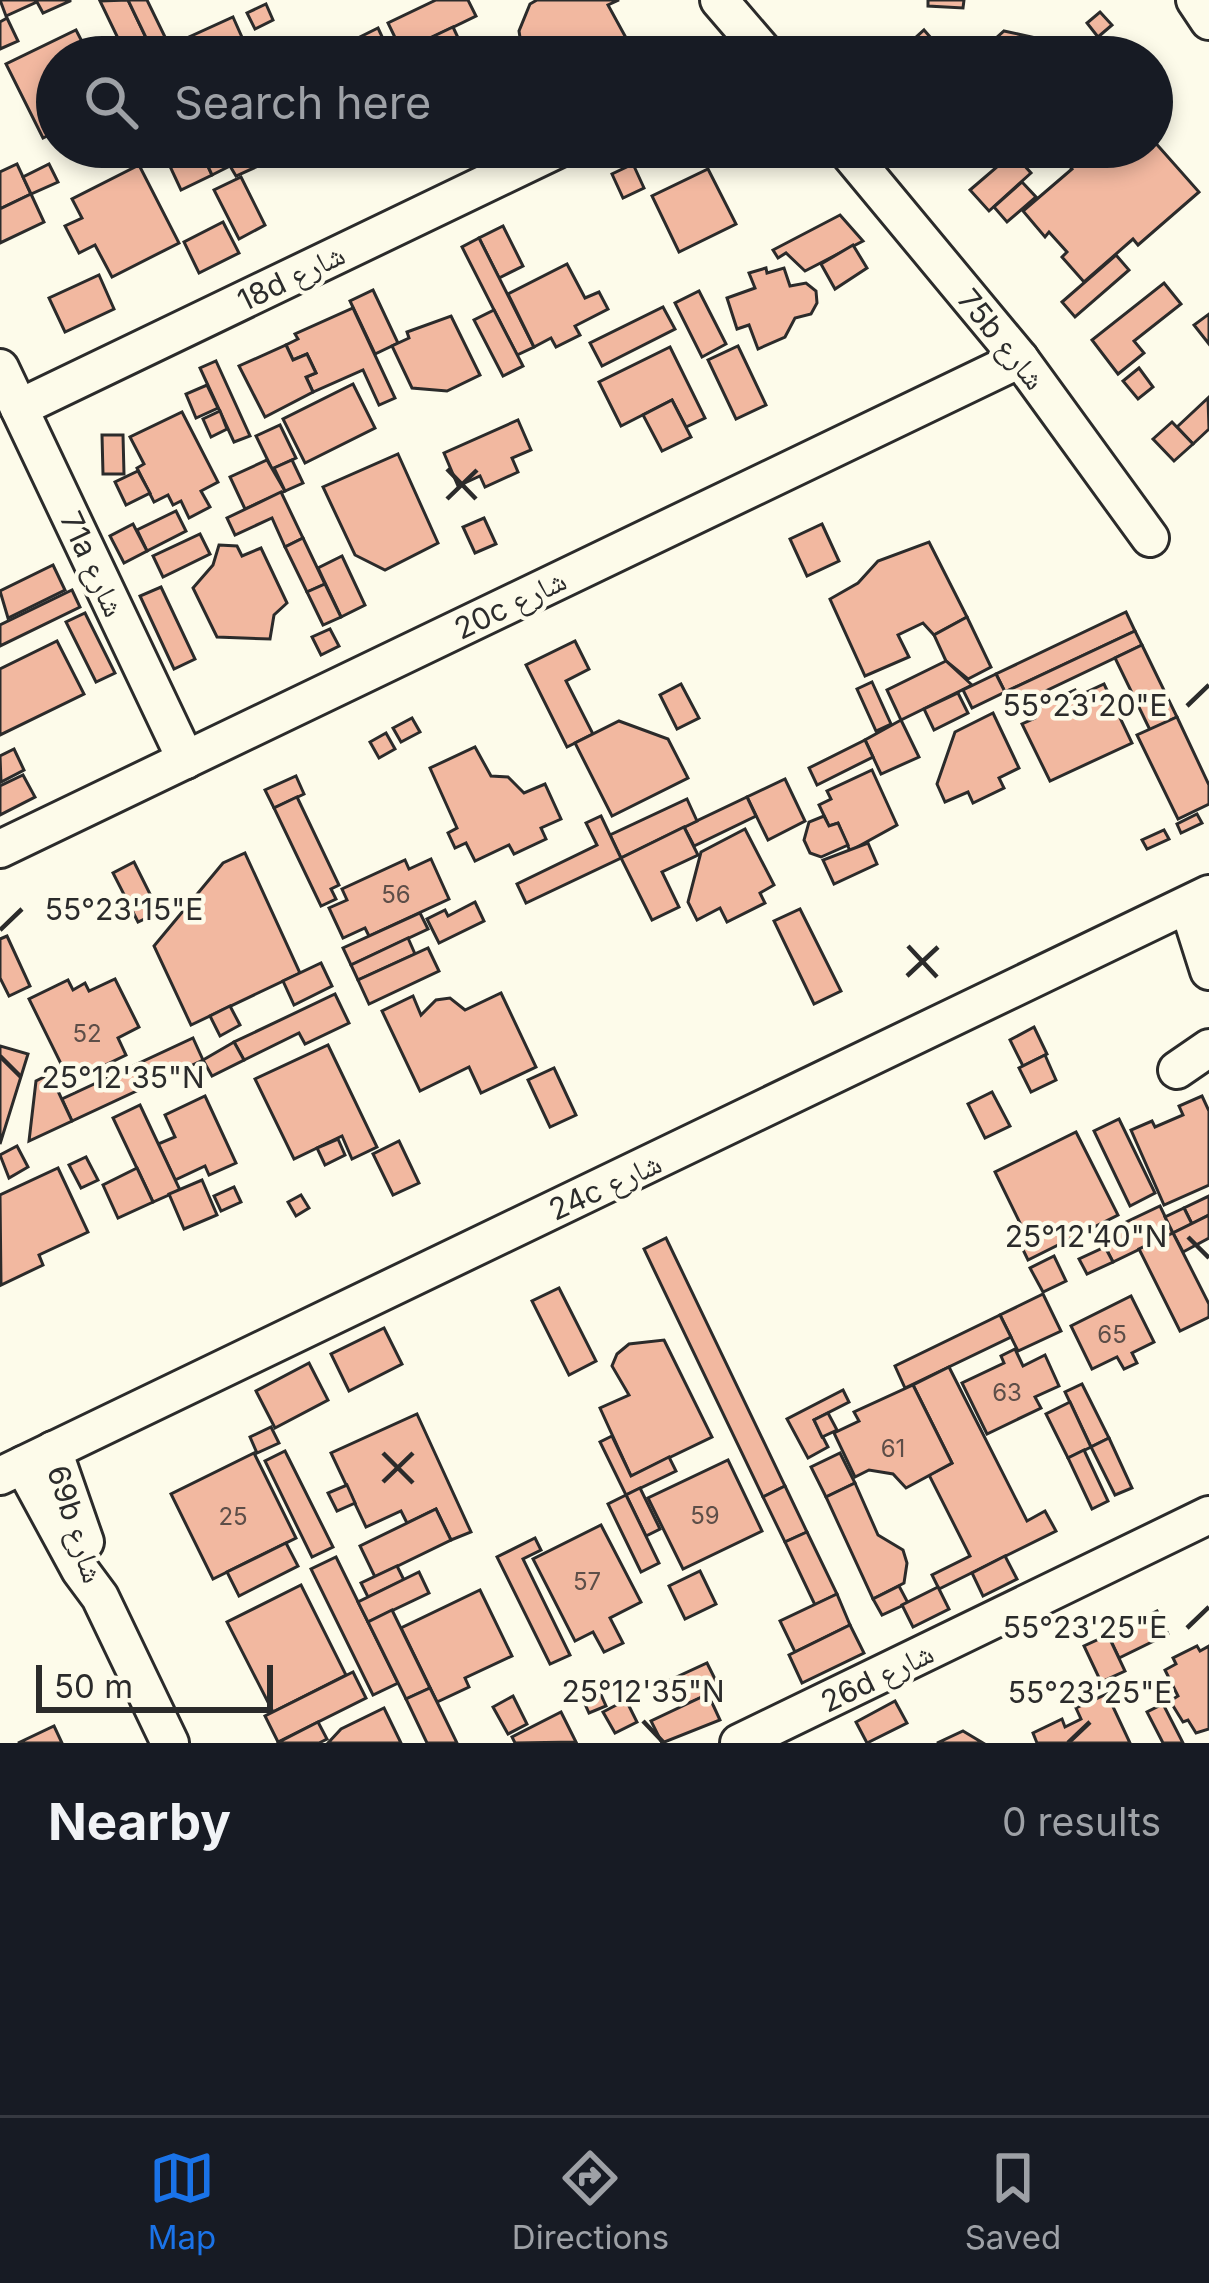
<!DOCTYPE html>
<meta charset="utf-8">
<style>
body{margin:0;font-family:Inter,"Noto Naskh Arabic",sans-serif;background:#242831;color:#f1f3f6}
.scale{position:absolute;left:36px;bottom:30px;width:237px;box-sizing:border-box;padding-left:12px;border:6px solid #2b2b2b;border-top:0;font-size:33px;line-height:42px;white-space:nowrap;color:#2b2b2b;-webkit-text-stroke:9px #fdfbea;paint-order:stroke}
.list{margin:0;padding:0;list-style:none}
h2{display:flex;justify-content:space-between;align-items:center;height:156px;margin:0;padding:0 48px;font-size:51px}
h2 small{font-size:39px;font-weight:400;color:#9ea1a6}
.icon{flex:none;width:66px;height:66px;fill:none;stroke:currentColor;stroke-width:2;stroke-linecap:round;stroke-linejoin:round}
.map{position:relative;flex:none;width:1209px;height:1743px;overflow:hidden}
.search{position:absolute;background:#171b24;box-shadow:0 6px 18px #0003;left:36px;right:36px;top:36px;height:132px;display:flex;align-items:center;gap:30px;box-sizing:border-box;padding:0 42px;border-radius:66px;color:#9ea1a6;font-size:45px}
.sheet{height:372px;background:#171b24}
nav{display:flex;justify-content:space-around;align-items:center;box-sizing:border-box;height:168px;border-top:3px solid #363941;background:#171b24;font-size:33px;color:#9ea1a6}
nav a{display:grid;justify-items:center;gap:6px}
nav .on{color:#1a73e8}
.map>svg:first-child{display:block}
.building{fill:#f2b8a0;stroke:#2b2b2b;stroke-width:3}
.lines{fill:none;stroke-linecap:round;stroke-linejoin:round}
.minor-casing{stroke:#2b2b2b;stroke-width:42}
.minor{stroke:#fdfbea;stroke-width:36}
.ticks{fill:none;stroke:#2b2b2b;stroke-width:4.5}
.labels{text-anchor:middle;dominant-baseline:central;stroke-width:9;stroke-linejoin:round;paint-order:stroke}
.number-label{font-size:24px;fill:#5d4e48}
.street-label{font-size:30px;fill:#2b2b2b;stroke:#fdfbea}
.ticks-label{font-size:30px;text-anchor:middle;fill:#2b2b2b;stroke:#fdfbea;stroke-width:9;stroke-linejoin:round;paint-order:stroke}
</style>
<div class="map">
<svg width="1209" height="1743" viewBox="0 0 1209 1743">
<rect width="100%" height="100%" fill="#fdfbea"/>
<!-- building -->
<g class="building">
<path d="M0 0H70V1L43 13 37 2 6 16Z"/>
<path d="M128 0 150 46 156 57H127L100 1Z"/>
<path d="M128 0H147L166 39 150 46Z"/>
<path d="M436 0H468L476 16 402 52 388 23Z"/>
<path d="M537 0H619L608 5 631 47 613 57H523L519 31 530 4Z"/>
<path d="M928 0H964L963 8 928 6Z"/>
<path d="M266 4 273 20 255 29 247 13Z"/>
<path d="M1100 12 1112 25 1098 37 1087 23Z"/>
<path d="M233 17 245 44 218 57H156L154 53Z"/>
<path d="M7 18 18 41 0 49V22Z"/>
<path d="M453 27 467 57H395L394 55Z"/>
<path d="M378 28 385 43 358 57H340L336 49Z"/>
<path d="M76 30 90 57H57V131L43 138 6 64Z"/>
<path d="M924 30 945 54 942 57H908L902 50Z"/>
<path d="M1004 31 1059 43 1073 57H975Z"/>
<path d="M1152 139 1199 192 1138 245 1133 239 1084 282 1062 257 1067 252 1049 232 1045 237 1023 211 1072 169 1067 163 1085 147H1152Z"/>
<path d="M161 147H199L212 175 181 190Z"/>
<path d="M199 147H271L276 158 236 176 230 166 212 175Z"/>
<path d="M1013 153 1031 173 989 211 970 190Z"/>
<path d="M17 164 31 194 0 209V172Z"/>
<path d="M49 164 58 182 31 194 23 177Z"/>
<path d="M633 164 644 188 623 198 612 174Z"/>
<path d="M139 165 179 243 112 277 95 245 79 253 65 226 82 218 72 199Z"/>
<path d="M708 169 736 224 679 252 652 196Z"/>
<path d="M241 177 265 225 239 239 214 190Z"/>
<path d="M1022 182 1036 197 1007 222 994 207Z"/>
<path d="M31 194 44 222 0 243V209Z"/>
<path d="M840 215 863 241 805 271 786 253 778 258 773 250Z"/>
<path d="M223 222 239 253 199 273 184 242Z"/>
<path d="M503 226 523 266 499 278 479 238Z"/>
<path d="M479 238 534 347 517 355 462 247Z"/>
<path d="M853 245 867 268 835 289 821 264Z"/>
<path d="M1116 255 1129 270 1075 317 1062 302Z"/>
<path d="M567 264 585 298 599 292 608 309 575 326 580 335 556 347 551 338 534 347 508 294Z"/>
<path d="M766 268 767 273 784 268 790 286 806 283 816 291 817 303 811 314 795 318 785 337 758 349 749 325 737 329 727 298 755 288 749 273Z"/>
<path d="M99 275 114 309 65 332 49 298Z"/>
<path d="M1164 283 1181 304 1134 341 1144 353 1118 374 1092 340Z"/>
<path d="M373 290 398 343 375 354 350 301Z"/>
<path d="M699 291 726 344 702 357 675 303Z"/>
<path d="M663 307 675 329 602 366 590 343Z"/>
<path d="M353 308 395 398 379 405 363 370 313 392 306 377 316 373 307 354 293 360 286 345 298 339 295 334Z"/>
<path d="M494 310 523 366 503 376 474 320Z"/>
<path d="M1209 314V344L1194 325Z"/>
<path d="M451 316 480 375 447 391 412 388 392 346 409 338 407 332Z"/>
<path d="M286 345 293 360 307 354 316 373 306 377 313 392 265 417 239 366Z"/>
<path d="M738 346 766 405 736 419 708 360Z"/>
<path d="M670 347 705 418 686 427 672 400 621 426 599 382Z"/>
<path d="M216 361 250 436 234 442 200 368Z"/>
<path d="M1139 368 1153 387 1138 399 1123 381Z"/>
<path d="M353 384 375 428 305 463 283 419Z"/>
<path d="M207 385 218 408 196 418 186 394Z"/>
<path d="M1208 398 1209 429 1193 444 1177 427Z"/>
<path d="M672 400 691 437 662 451 643 415Z"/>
<path d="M220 411 227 429 211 437 203 419Z"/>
<path d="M182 412 218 482 201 491 210 507 189 518 181 501 173 505 168 495 154 502 137 468 144 464 130 437Z"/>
<path d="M518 420 531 450 512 458 518 472 485 487 480 476 458 486 444 453Z"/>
<path d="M1172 422 1193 444 1174 461 1153 439Z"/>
<path d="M280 425 296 458 272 469 256 436Z"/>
<path d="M102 435H123L124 474H103Z"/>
<path d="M398 454 438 543 385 570 355 555 323 487Z"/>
<path d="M267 460 285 491 245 509 230 477Z"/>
<path d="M292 460 303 483 285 491 274 468Z"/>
<path d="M138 471 150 493 126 505 115 482Z"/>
<path d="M281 492 303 538 285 547 272 518 235 535 227 518Z"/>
<path d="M176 511 186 531 147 551 137 530Z"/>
<path d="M484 518 496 544 475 553 463 527Z"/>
<path d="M133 524 147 551 124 563 110 536Z"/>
<path d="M822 524 839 561 807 576 790 539Z"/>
<path d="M200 534 210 554 163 577 153 556Z"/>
<path d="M303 538 325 584 307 592 285 547Z"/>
<path d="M929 542 967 617 934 635 923 623 898 635 909 657 865 676 830 599 858 583 878 561Z"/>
<path d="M219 545 237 546 242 556 261 548 287 603 274 615 270 639 217 637 193 588 213 565Z"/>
<path d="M342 556 365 605 341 617 318 568Z"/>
<path d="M53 565 65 590 8 618 0 591Z"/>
<path d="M325 584 341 617 323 625 307 592Z"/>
<path d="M161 587 195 659 174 669 140 596Z"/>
<path d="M72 590 80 607 0 646V625Z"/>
<path d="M1126 612 1135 631 1005 692 996 674Z"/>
<path d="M85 613 115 673 96 682 66 622Z"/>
<path d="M967 617 991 667 968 679 946 661 934 635Z"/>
<path d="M330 629 339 646 321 655 312 637Z"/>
<path d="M1135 631 1142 645 1012 707 1005 692Z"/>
<path d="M57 641 84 694 0 735V669Z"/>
<path d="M575 641 589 669 566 681 593 734 567 747 526 665Z"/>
<path d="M1142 645 1177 717 1150 730 1115 658Z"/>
<path d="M946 661 972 685 901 720 887 690Z"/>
<path d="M996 674 1005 692 972 708 963 690Z"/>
<path d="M872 682 891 724 876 731 857 689Z"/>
<path d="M681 684 699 718 677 729 660 695Z"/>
<path d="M1104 684 1132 743 1050 781 1022 724 1035 718 1031 711 1075 690 1078 696Z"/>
<path d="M958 693 968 713 934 730 924 709Z"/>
<path d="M993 713 1019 768 999 778 1004 788 973 803 968 792 945 802 937 784 955 732Z"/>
<path d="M1177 717 1209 785V804L1178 819 1137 735Z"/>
<path d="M412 718 420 732 401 742 393 728Z"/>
<path d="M901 720 919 757 881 774 865 740Z"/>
<path d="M619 721 668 739 688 778 612 816 575 743Z"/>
<path d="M386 733 395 749 379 758 370 742Z"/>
<path d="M865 740 873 757 817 785 809 768Z"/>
<path d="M475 747 491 776 508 777 524 793 545 784 561 819 541 828 546 839 514 854 509 845 475 861 466 843 455 848 448 833 457 828 430 768Z"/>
<path d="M14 749 24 770 1 782 0 756Z"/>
<path d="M872 770 897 825 850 851 838 823 829 826 819 805 831 799 827 791Z"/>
<path d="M23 775 35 797 0 815V786Z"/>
<path d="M296 776 304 794 274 808 265 790Z"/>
<path d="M785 779 805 821 768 840 747 797Z"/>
<path d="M297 797 339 885 331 889 336 899 321 906 274 808Z"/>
<path d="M747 797 756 816 694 846 684 827Z"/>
<path d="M687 799 697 821 621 858 610 835Z"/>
<path d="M1197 814 1202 823 1181 833 1177 824Z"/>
<path d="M601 816 621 858 526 903 517 884 597 845 586 823Z"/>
<path d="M824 816 829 826 838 823 848 845 821 857 810 853 804 840 809 822Z"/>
<path d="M684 827 698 855 662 872 679 907 652 920 621 858Z"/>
<path d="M745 829 774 885 760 893 765 903 727 922 720 908 697 920 688 902 701 852Z"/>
<path d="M1164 830 1169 839 1147 849 1142 840Z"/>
<path d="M868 843 877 864 834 884 823 860Z"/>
<path d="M245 853 300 973 191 1025 154 946 223 863Z"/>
<path d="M431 859 449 899 369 936 365 928 343 938 329 908 347 900 342 889 405 860 409 869Z"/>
<path d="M134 862 159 912 138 922 113 873Z"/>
<path d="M475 902 484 921 439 943 427 919 445 910 448 916Z"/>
<path d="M800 909 841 991 814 1004 774 921Z"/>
<path d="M420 913 428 929 351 965 343 948Z"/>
<path d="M7 936 30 986 9 996 0 978V939Z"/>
<path d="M408 938 415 954 358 980 351 965Z"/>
<path d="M428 948 439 971 369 1004 358 980Z"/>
<path d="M321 963 332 986 294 1005 283 981Z"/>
<path d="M115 979 139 1027 118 1038 126 1055 70 1082 29 999 68 980 73 990 85 983 89 991Z"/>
<path d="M501 993 536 1067 481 1093 469 1067 420 1091 382 1011 413 996 421 1015 436 1000 450 998 465 1010Z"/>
<path d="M335 994 349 1023 305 1044 299 1033 244 1060 234 1042Z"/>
<path d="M230 1006 240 1025 220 1036 210 1016Z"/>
<path d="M1034 1027 1047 1054 1023 1066 1010 1040Z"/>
<path d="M193 1038 203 1060 72 1121 62 1099Z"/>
<path d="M234 1042 244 1060 212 1076 203 1060Z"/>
<path d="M328 1045 377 1147 352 1159 342 1136 294 1159 255 1079Z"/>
<path d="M0 1046 28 1054 0 1144Z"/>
<path d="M1045 1055 1056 1080 1031 1092 1019 1068Z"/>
<path d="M554 1068 576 1115 550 1127 528 1080Z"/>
<path d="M50 1074 72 1121 29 1141 36 1081Z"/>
<path d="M992 1092 1010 1126 985 1138 968 1104Z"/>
<path d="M205 1096 236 1163 209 1175 205 1166 175 1180 158 1144 175 1137 165 1115Z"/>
<path d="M1202 1096 1209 1111V1185L1164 1205 1131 1130 1152 1121 1155 1127 1183 1115 1179 1106Z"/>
<path d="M140 1105 180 1190 153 1202 113 1118Z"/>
<path d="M1119 1119 1155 1193 1130 1206 1094 1131Z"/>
<path d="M1076 1132 1118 1215 1028 1260 1013 1229 1021 1225 995 1172Z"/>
<path d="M338 1139 345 1155 325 1165 317 1148Z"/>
<path d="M399 1141 419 1183 393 1195 373 1154Z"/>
<path d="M17 1146 28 1167 9 1178 0 1155Z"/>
<path d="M86 1157 98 1180 81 1188 69 1165Z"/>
<path d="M58 1168 88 1232 39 1255 43 1265 1 1285 0 1195Z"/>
<path d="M137 1168 153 1202 118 1218 103 1185Z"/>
<path d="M202 1180 217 1215 184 1229 169 1194Z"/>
<path d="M234 1187 241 1202 221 1211 214 1196Z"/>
<path d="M301 1195 309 1208 296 1216 288 1202Z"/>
<path d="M1209 1196V1215L1192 1224 1184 1208Z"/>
<path d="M1160 1206 1173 1233 1113 1262 1099 1235Z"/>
<path d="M1184 1208 1192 1224 1173 1233 1165 1217Z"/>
<path d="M1209 1215V1238L1183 1252 1173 1233Z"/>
<path d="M1173 1233 1209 1304V1317L1180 1331 1139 1249Z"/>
<path d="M666 1238 785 1486 763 1497 644 1249Z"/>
<path d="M1105 1247 1113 1262 1087 1274 1079 1259Z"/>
<path d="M1054 1256 1066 1281 1043 1292 1030 1268Z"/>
<path d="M559 1288 596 1361 569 1375 532 1301Z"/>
<path d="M1043 1294 1061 1331 1018 1351 1000 1315Z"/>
<path d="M1131 1296 1154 1342 1132 1353 1137 1363 1124 1369 1117 1357 1092 1369 1071 1326Z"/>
<path d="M1000 1315 1011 1337 905 1388 895 1366Z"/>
<path d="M384 1328 402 1364 349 1391 331 1354Z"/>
<path d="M664 1340 712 1437 631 1476 600 1408 629 1395 612 1366 617 1354 629 1344Z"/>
<path d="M1015 1349 1023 1366 1045 1355 1059 1386 1035 1397 1041 1408 987 1434 962 1383 1004 1363 1001 1356Z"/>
<path d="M309 1363 328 1400 275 1428 256 1391Z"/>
<path d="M949 1367 1027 1521 1045 1511 1056 1531 939 1589 932 1575 970 1556 929 1475 952 1463 913 1385Z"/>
<path d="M1082 1384 1109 1438 1091 1447 1065 1392Z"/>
<path d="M913 1385 952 1463 906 1488 893 1474 869 1470 855 1477 834 1433 859 1421 854 1412Z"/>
<path d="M843 1390 849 1402 814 1420 828 1447 808 1458 787 1419Z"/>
<path d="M1070 1402 1091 1447 1068 1458 1046 1414Z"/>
<path d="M828 1413 837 1430 822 1437 814 1420Z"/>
<path d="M417 1414 471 1532 451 1540 436 1509 407 1523 401 1511 366 1527 331 1453Z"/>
<path d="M271 1427 279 1443 257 1453 250 1437Z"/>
<path d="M612 1436 631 1476 669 1457 676 1471 626 1495 600 1442Z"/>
<path d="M1109 1438 1132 1488 1115 1495 1091 1447Z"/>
<path d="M1084 1450 1108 1501 1092 1509 1068 1458Z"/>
<path d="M285 1451 333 1547 312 1557 265 1461Z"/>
<path d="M254 1453 296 1538 213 1579 171 1494Z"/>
<path d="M840 1453 855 1483 826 1497 811 1467Z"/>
<path d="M728 1460 762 1531 683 1569 648 1498Z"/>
<path d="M855 1483 878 1535 903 1550 907 1563 904 1583 873 1599 826 1497Z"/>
<path d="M347 1485 355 1503 337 1511 328 1493Z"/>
<path d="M785 1486 807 1532 785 1542 763 1497Z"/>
<path d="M640 1488 660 1529 646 1536 626 1495Z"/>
<path d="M626 1495 659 1563 641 1572 608 1504Z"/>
<path d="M436 1509 451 1540 375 1577 360 1546Z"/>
<path d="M601 1525 641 1602 610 1618 623 1643 604 1652 593 1632 575 1641 533 1559Z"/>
<path d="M807 1532 837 1594 815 1605 785 1542Z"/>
<path d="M535 1538 541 1550 523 1559 570 1655 550 1664 497 1557Z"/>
<path d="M286 1543 298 1566 239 1596 227 1572Z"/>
<path d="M1005 1556 1017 1579 983 1596 972 1573Z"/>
<path d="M336 1557 398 1683 373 1695 311 1569Z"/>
<path d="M397 1566 404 1580 368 1597 361 1583Z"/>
<path d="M700 1571 716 1604 685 1619 669 1586Z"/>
<path d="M419 1572 429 1593 368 1622 358 1602Z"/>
<path d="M301 1585 346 1675 273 1712 227 1622Z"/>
<path d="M899 1586 908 1603 882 1615 873 1599Z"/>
<path d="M938 1587 949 1609 913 1627 902 1605Z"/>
<path d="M480 1590 512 1656 465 1678 469 1687 437 1702 401 1628Z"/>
<path d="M837 1594 850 1625 795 1652 780 1621Z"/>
<path d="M392 1610 430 1688 406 1699 368 1622Z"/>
<path d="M1157 1611 1168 1634 1119 1658 1108 1635Z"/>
<path d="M850 1625 864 1653 802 1683 789 1655Z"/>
<path d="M1108 1635 1125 1671 1101 1682 1084 1646Z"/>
<path d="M1197 1646 1200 1651 1209 1646V1729L1196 1733 1188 1720 1183 1722 1170 1701 1178 1696 1165 1670 1176 1664 1173 1658Z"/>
<path d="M707 1663 720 1689 680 1707 668 1681Z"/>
<path d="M353 1672 366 1698 278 1742 265 1716Z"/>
<path d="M430 1688 437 1702 457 1743H427L406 1699Z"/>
<path d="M598 1688 606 1706 589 1713 581 1695Z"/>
<path d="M708 1694 720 1720 662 1743 651 1721Z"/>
<path d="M1107 1694 1130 1743H1037L1033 1733 1062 1719 1065 1727 1081 1719 1076 1708Z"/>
<path d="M513 1696 527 1724 508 1734 493 1707Z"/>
<path d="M626 1700 637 1722 615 1733 603 1712Z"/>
<path d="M895 1701 907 1723 867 1743 856 1722Z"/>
<path d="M1163 1704 1183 1743H1163L1147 1712Z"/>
<path d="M384 1708 401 1743H328L341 1729Z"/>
<path d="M561 1712 576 1742 515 1743 512 1737Z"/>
<path d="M318 1722 327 1739 319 1743H277Z"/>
<path d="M54 1726 62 1743H18Z"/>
<path d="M963 1731 983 1743H937Z"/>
</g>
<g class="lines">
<defs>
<g id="minor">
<path d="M719 0 768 57"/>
<path d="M1195 0 1209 21"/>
<path d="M844 147 1020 359 1150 538"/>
<path d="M0 368 186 760"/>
<path d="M19 408 562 147"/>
<path d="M0 849 1020 359"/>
<path d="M1188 905 1209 971"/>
<path d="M1177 1070 1209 1048"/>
<path d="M53 1450 85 1542"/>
<path d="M23 1465 80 1570 100 1597 170 1743"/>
<path d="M0 1476 1209 894"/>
<path d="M739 1743 1209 1515"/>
</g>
</defs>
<!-- minor casing -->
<use href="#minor" class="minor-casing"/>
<!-- minor -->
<use href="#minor" class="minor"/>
</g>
<!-- ticks -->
<path class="ticks" d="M447 469 476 499M447 499 477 470M1187 706 1209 685M0 930 22 909M908 946 937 977M907 976 938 947M0 1056 21 1077M1188 1237 1209 1258M383 1453 413 1483M383 1482 413 1453M1187 1628 1209 1607M643 1721 664 1743M1068 1743 1090 1722"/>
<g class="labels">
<!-- number labels -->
<g class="number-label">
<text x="396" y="894">56</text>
<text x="87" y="1033">52</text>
<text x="1112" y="1334">65</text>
<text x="1007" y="1392">63</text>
<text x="893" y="1448">61</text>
<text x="705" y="1515">59</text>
<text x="233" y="1516">25</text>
<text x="587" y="1581">57</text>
</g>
<!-- street labels -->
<g class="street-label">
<text transform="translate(291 277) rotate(-26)">18d شارع</text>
<text transform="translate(1002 339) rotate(51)">75b شارع</text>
<text transform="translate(93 564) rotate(65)">71a شارع</text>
<text transform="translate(510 604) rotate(-26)">20c شارع</text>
<text transform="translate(605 1186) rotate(-25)">24c شارع</text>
<text transform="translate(76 1524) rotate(72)">69b شارع</text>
<text transform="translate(877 1677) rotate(-26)">26d شارع</text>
</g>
</g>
<g class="ticks-label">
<text x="1085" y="716">55°23'20"E</text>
<text x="124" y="920">55°23'15"E</text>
<text x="123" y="1088">25°12'35"N</text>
<text x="1086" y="1247">25°12'40"N</text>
<text x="1085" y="1638">55°23'25"E</text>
<text x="643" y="1702">25°12'35"N</text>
<text x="1090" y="1703">55°23'25"E</text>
</g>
</svg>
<div class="scale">50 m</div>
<div class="search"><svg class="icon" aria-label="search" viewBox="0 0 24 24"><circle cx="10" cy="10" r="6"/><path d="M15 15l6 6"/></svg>Search here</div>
</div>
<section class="sheet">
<h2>Nearby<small>0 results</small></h2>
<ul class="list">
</ul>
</section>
<nav>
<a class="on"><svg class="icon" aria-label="map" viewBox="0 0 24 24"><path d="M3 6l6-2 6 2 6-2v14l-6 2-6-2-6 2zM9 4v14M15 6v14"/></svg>Map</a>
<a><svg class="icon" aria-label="directions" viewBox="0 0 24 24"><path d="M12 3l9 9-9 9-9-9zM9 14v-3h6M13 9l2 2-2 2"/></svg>Directions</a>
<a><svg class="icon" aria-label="saved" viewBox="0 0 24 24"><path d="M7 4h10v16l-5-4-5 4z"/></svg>Saved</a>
</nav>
